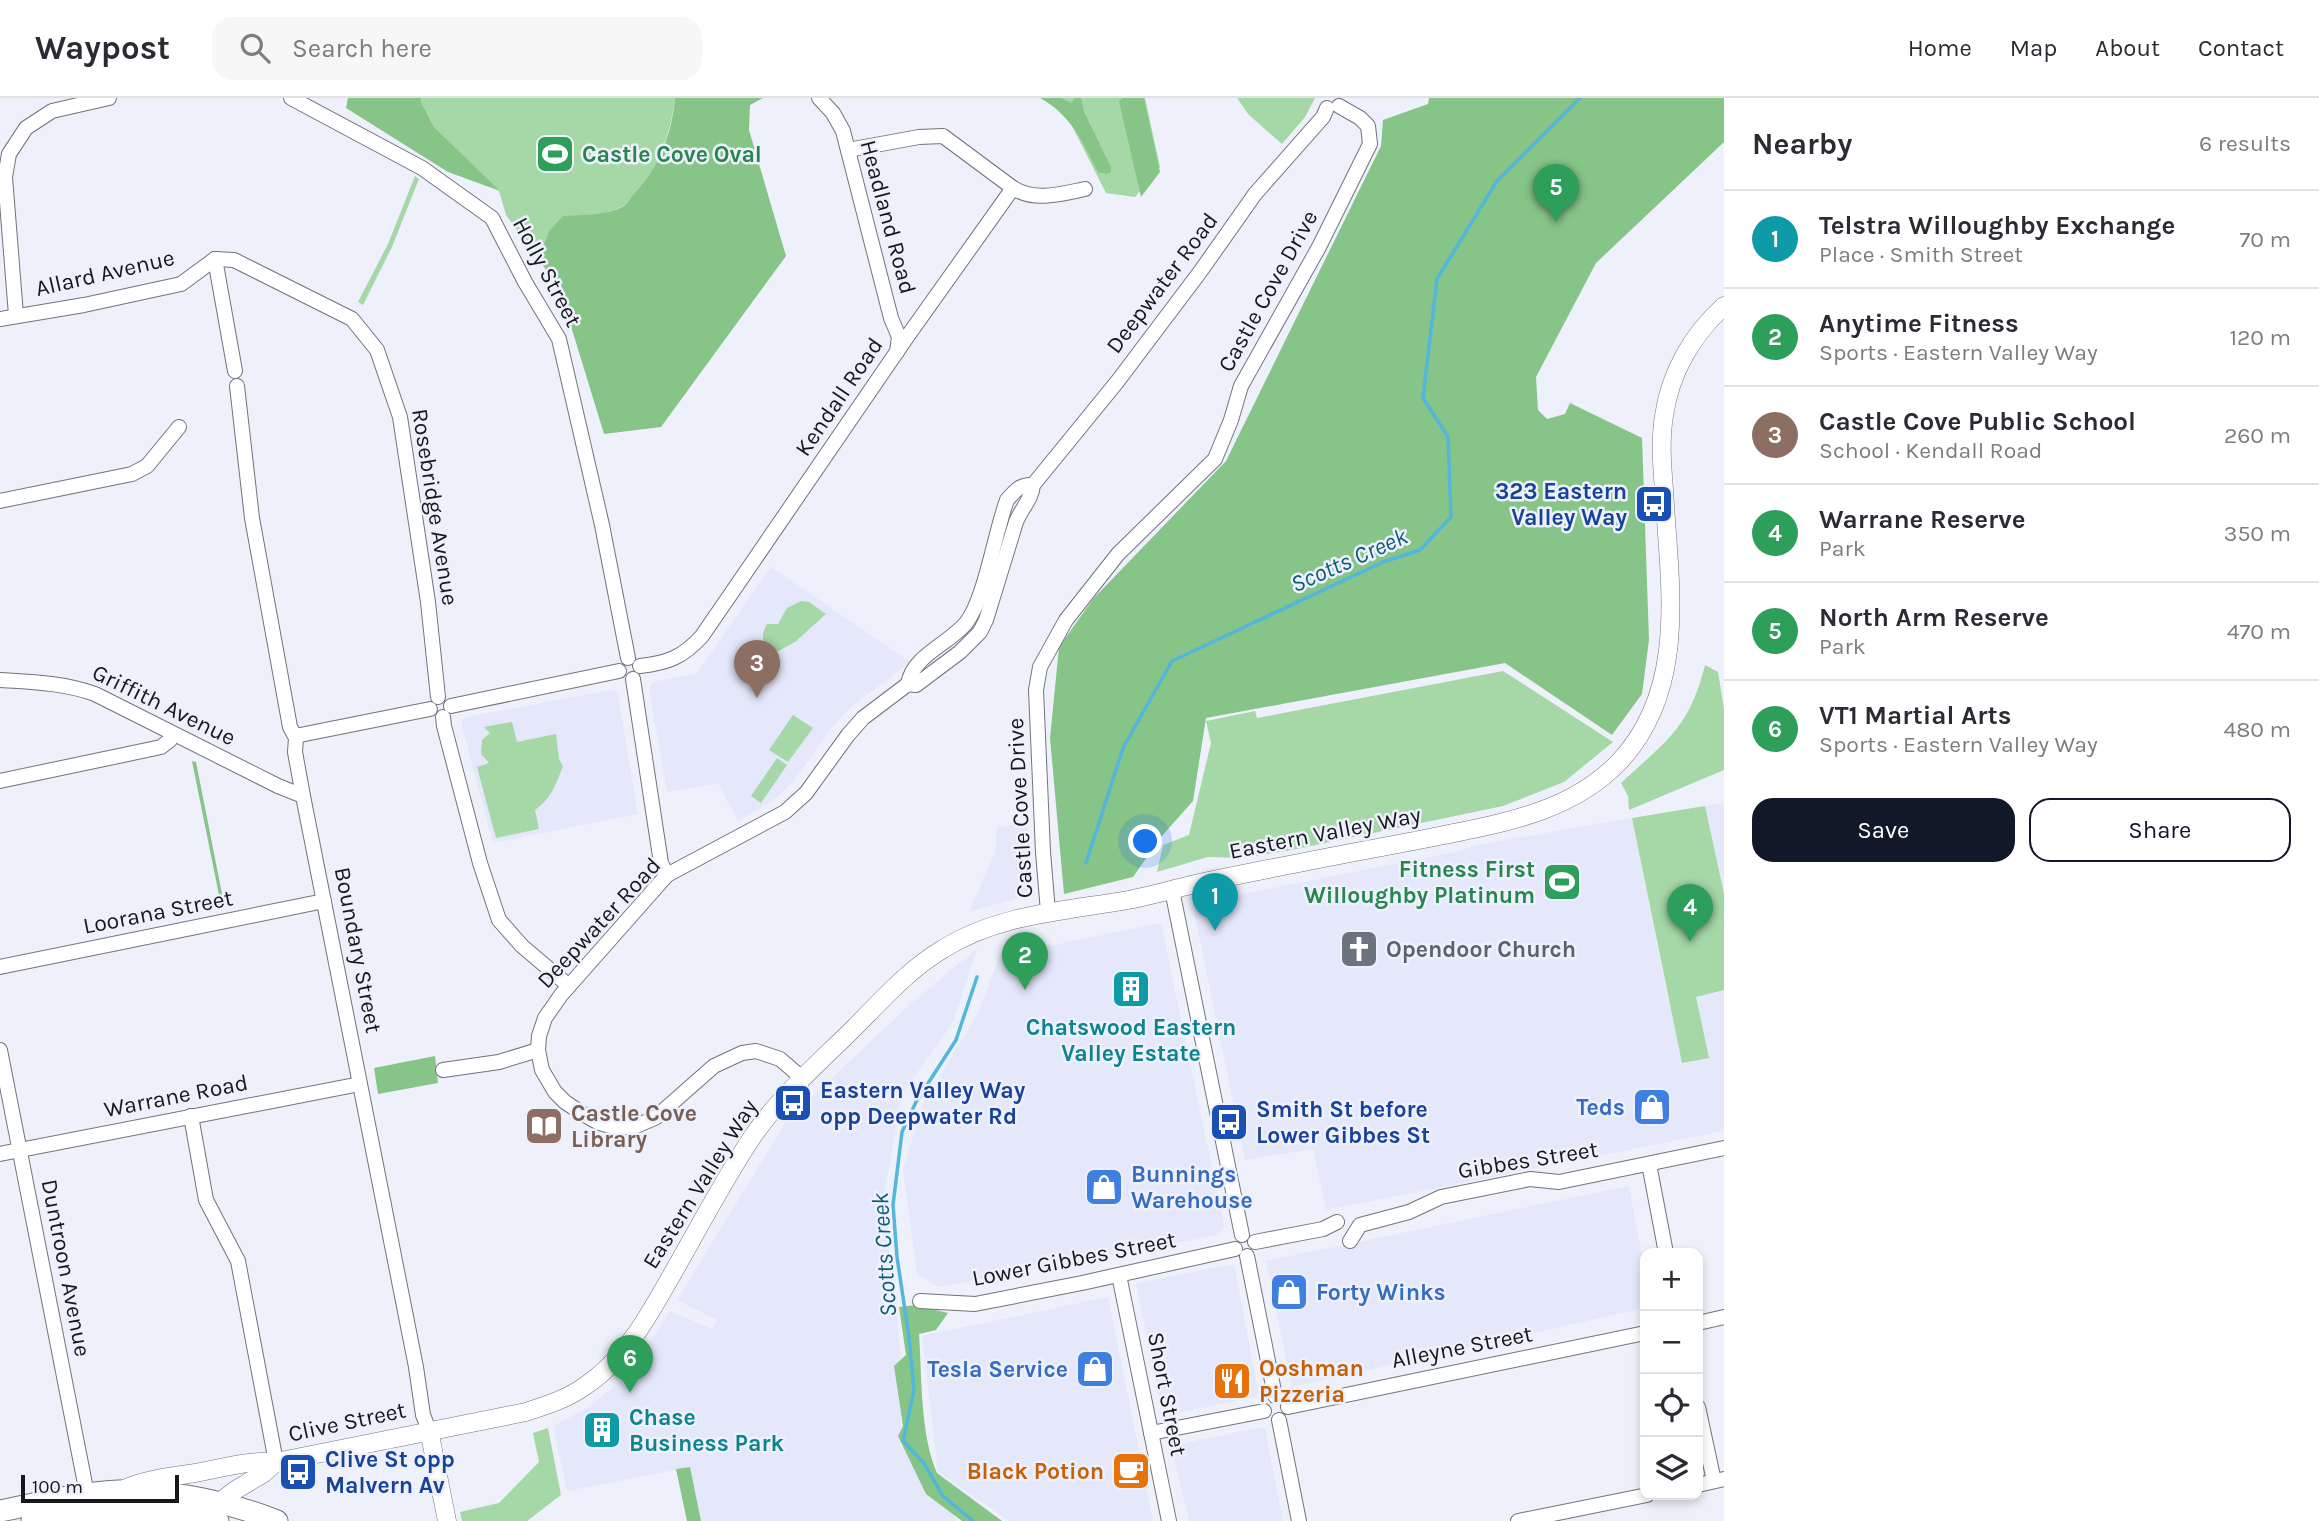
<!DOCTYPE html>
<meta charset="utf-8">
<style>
body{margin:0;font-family:Karla,sans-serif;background:#f7f7f7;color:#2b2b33}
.controls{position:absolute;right:21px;bottom:21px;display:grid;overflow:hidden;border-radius:14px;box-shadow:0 4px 10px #0003}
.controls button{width:63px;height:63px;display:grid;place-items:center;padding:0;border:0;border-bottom:2px solid #e1e1e2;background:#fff;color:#2b2b33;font:35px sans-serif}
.scale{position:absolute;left:21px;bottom:18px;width:158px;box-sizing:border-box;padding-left:7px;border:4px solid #17181c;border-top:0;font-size:19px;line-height:24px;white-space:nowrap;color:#17181c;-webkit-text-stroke:5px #eef1fb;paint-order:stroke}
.you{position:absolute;left:1146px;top:744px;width:24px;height:24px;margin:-18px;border:5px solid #fff;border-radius:50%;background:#1a73e8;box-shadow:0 0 0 10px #1a73e833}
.badge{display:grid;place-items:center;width:46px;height:46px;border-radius:50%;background:#111827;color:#fff;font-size:23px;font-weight:700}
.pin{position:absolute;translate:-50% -58px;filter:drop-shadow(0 2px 4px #0008)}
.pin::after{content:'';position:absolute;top:37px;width:24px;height:21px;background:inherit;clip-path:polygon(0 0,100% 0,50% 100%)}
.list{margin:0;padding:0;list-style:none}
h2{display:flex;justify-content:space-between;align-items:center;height:91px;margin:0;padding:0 28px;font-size:30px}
h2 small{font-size:23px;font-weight:400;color:#7c7c81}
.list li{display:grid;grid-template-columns:46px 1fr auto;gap:21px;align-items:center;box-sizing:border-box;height:98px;padding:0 28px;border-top:2px solid #e1e1e2}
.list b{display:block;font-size:26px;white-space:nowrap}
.list p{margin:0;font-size:23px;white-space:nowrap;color:#7c7c81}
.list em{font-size:23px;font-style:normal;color:#7c7c81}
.actions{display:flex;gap:14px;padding:21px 28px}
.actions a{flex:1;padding:16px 0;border:2px solid #111827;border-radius:21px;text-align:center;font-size:24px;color:#111827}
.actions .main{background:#111827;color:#fff}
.icon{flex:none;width:38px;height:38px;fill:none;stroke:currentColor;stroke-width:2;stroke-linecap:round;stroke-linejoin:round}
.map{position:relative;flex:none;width:1724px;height:1423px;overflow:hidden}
header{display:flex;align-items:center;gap:42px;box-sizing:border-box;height:98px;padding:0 35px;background:#fff;border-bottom:2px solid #e1e1e2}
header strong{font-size:33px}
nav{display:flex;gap:38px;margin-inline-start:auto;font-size:24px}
.search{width:490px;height:63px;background:#f7f7f7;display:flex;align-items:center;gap:18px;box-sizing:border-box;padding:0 24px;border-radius:21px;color:#7c7c81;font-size:26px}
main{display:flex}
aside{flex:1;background:#fff}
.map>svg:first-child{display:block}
.built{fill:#e4e8fa}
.green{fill:#a5d7a7}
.forest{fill:#86c488}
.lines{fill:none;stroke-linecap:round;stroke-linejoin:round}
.stream{stroke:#53b6db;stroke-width:3.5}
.minor-casing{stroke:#71737c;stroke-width:16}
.major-casing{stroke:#71737c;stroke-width:19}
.highway-casing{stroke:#71737c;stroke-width:23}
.minor{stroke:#fff;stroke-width:14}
.major{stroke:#fff;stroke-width:18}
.highway{stroke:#fff;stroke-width:21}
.labels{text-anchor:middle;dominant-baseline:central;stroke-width:5;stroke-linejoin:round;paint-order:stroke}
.leisure-label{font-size:23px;font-weight:bold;fill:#27864d;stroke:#eef1fb;text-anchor:start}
.street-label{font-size:23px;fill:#17181c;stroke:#eef1fb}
.transit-label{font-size:23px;font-weight:bold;fill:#164399;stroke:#eef1fb;text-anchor:start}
.worship-label{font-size:23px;font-weight:bold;fill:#5b616d;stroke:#eef1fb;text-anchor:start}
.culture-label{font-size:23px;font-weight:bold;fill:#0d838f;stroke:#eef1fb}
.shop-label{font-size:23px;font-weight:bold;fill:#366cbe;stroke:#eef1fb;text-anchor:end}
.education-label{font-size:23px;font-weight:bold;fill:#785e54;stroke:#eef1fb;text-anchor:start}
.food-label{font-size:23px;font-weight:bold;fill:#c56008;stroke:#eef1fb;text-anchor:start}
.water-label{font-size:24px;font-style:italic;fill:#0b5d76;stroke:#eef1fb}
</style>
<header>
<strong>Waypost</strong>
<div class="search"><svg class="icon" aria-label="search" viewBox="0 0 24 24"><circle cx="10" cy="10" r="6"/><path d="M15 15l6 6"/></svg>Search here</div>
<nav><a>Home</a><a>Map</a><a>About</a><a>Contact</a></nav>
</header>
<main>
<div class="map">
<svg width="1724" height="1423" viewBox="0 0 1724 1423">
<rect width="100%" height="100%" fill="#eef1fb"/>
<!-- built -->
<g class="built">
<path d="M771 469 910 564 852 608 833 628 792 685 776 700 738 723 718 685 667 694 649 591 652 585 657 583 697 575Z"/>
<path d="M611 592 615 593 618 597 638 716 493 745 462 629V623L467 619Z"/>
<path d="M1724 705V796L1705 708Z"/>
<path d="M1632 720 1668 903 1724 892V1033L1326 1112 1313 1051 1245 1062 1194 813 1199 805 1455 754 1482 746Z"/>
<path d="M1028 723 1031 796 969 814 995 755 997 730Z"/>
<path d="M1161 825 1224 1128 1219 1137 939 1189 917 1176 903 1072 923 1005 977 917 1000 858Z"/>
<path d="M977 851 952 926 902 996 884 1097 902 1267 900 1347 958 1423H701L690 1369 567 1393 553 1328 585 1311 618 1286 634 1270 670 1213 712 1231 717 1222 677 1202 787 1022 917 900Z"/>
<path d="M1629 1088 1645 1175V1210L1292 1289 1266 1163Z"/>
<path d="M1230 1167 1235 1170 1258 1294 1255 1299 1168 1317 1162 1313 1136 1185Z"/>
<path d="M1108 1199 1153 1423H1009L938 1374 922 1238Z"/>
<path d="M1261 1329 1265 1331 1283 1423H1189L1171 1348Z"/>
</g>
<!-- green -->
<g class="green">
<path d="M421 0H675V1C670 36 659 70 634 96 631 100 627 105 623 108 609 117 579 117 563 119L549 133 538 161 506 117 499 93 434 29 421 4Z"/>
<path d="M1045 0H1145L1160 69 1135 99 1106 95 1063 10Z"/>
<path d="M1237 0H1315L1305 19 1282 46 1248 16Z"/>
<path d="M415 78 419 81 392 149 363 207 358 204 388 146Z"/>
<path d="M801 503 809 504 826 516 795 544 773 556C762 547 760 538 767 526H778L787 510Z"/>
<path d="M1705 567 1718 574 1724 611V672L1629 712 1628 698 1621 685C1666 643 1689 631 1705 567Z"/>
<path d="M1503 573 1613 644 1564 684 1503 708 1292 752 1242 760 1208 759 1157 774 1163 747 1189 737 1211 645 1206 623 1255 613 1257 620Z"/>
<path d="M793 617 813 630 788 664 769 652Z"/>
<path d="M512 624 517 644 556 636 559 661 563 668C556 686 551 701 535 712L539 731 496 740 477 669 489 665 481 656 482 642 490 635 484 629Z"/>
<path d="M777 660 787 667 761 705 751 698Z"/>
<path d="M1705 708 1724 796V892L1696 899 1709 960 1682 965 1632 720Z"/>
<path d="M548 1330 561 1397 527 1423H462L460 1414 499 1405 539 1364 533 1335Z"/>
</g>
<!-- forest -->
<g class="forest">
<path d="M348 0H421V4L434 29 500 93 448 74 346 10Z"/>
<path d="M675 0H763L750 7 749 32 786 158 661 329 604 336 559 189 538 161 549 133 563 118C579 117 607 117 622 109 626 107 630 101 633 97 658 71 672 36 675 0Z"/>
<path d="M1040 0H1061L1071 5 1075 0H1081L1084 14 1111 69V74L1107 76 1098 74C1082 43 1072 18 1040 0Z"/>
<path d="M1123 0H1144L1160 74 1141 99 1119 3Z"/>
<path d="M1429 0H1724V44L1596 165 1536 279 1538 312 1547 321 1565 316 1570 305 1642 340 1649 542 1642 596 1612 637 1505 565 1206 620 1193 703 1161 739 1133 779 1064 796 1050 640 1059 549 1093 501 1226 363 1381 48 1383 22 1428 6Z"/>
<path d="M192 663 196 664 224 806 221 807Z"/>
<path d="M435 958 438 985 378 996 374 970Z"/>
<path d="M915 1207 948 1215 936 1232 919 1236C922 1279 920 1336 937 1375L1002 1423H962L926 1396 898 1338 903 1328 894 1268 906 1257 899 1209Z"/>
<path d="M690 1369 701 1423H687L676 1371Z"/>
</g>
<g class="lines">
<!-- stream -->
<g class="stream">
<path d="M1086 765 1123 650 1172 563 1383 464 1420 452 1451 419 1448 339 1423 300 1437 181 1497 83 1580 0"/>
<path d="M973 1423 943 1398 923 1364 903 1343 914 1292 909 1239 897 1159 893 1107 902 1034 916 1004 956 942 977 879"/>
</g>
<defs>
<g id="minor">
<path d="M291 0 422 70 492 120 525 184 559 241 602 427 628 560"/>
<path d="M819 0 833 15 843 33 891 220 899 239 897 254"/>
<path d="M848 52 919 39 943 38 1013 90"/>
<path d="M215 161 234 162 352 221 377 252 400 319 428 504 438 599"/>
<path d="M215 161 235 273"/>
<path d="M16 217 5 79 9 56 26 30 52 13 109 0"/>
<path d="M0 221 84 207 181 186 215 161"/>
<path d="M237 288 252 420 290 629 296 640 295 654 303 698 416 1269 423 1317 429 1332"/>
<path d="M0 403 132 376 147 368 179 329"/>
<path d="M640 568C668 565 683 559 702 538L907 239 1013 90C1035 104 1061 96 1085 91"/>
<path d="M633 581 661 765 667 777"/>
<path d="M0 582C32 584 65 585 95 596L278 688 303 698"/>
<path d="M908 586C913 557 949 546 966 525 985 501 995 434 1007 402 1015 393 1020 386 1033 387"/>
<path d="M451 608 619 573"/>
<path d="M443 619 444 628 480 765 499 822 522 848 569 888"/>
<path d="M296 640 300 637 430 611"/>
<path d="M0 683 161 649 170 642 173 636"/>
<path d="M1172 792 1242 1137"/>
<path d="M1048 814 1043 754 1036 592 1040 569 1066 522 1118 456 1215 361 1231 322 1241 288 1319 149 1370 46 1368 28 1360 20 1339 8"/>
<path d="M0 869 324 803"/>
<path d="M0 952 87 1396"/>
<path d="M443 972 499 964 538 952"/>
<path d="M802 980 780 961 756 953 742 955 714 968 655 1020 636 1028 618 1030 599 1025 583 1016 565 1004 555 994 542 972 538 952 539 938 545 920 561 897 667 777 785 714 806 695 848 637 863 620 908 586 916 587 960 554 980 534 986 522 1016 424C1021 411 1032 401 1033 387L1117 284 1200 174 1255 96 1323 19 1327 10"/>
<path d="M191 1018 206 1102 238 1163 276 1364"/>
<path d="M0 1056 360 986"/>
<path d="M1649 1066 1666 1155"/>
<path d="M1350 1143 1360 1127 1409 1114 1441 1099 1530 1081 1559 1084 1724 1050"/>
<path d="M1255 1144 1323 1131 1337 1124"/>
<path d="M1247 1158 1275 1298"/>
<path d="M1119 1177 1169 1423"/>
<path d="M920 1203 975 1206 1082 1185 1235 1151"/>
<path d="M1698 1225 1724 1219"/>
<path d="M1288 1309 1645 1235"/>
<path d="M1698 1309 1714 1383"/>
<path d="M1279 1322 1299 1423"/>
<path d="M1151 1335 1264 1313"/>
<path d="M1698 1387 1724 1381"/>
<path d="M1518 1423 1647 1397"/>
</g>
<g id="major">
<path d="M429 1332 447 1423"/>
<path d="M122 1392C145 1381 170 1379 195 1375 222 1370 249 1362 276 1364L526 1314C547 1307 567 1301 585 1288 626 1261 650 1215 674 1173 700 1128 724 1081 753 1038 781 997 819 965 854 930 881 903 909 871 943 851 999 816 1065 813 1128 802 1149 798 1170 792 1191 787 1227 779 1263 772 1299 765 1347 755 1396 747 1444 737 1507 724 1572 713 1619 664 1689 590 1669 484 1664 392 1662 367 1660 343 1664 318 1670 275 1692 237 1724 208"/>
<path d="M211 1411 234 1393 264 1375 276 1364"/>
</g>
<g id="highway">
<path d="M0 1413C39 1405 78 1395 118 1393 173 1392 226 1403 277 1423"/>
<path d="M32 1423C94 1411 156 1408 218 1423"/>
</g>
</defs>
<!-- minor casing -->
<use href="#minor" class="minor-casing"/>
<!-- major casing -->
<use href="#major" class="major-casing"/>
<!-- highway casing -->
<use href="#highway" class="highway-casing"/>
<!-- minor -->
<use href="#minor" class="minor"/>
<!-- major -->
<use href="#major" class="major"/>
<!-- highway -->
<use href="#highway" class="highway"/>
</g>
<!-- icons -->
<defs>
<symbol id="stadium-square" viewBox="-11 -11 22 22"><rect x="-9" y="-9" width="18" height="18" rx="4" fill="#2e9e5b" stroke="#eef1fb"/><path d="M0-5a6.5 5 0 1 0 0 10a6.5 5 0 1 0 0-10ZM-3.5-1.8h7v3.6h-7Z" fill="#fff"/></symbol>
<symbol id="bus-square" viewBox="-11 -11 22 22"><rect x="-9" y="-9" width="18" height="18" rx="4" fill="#1a4fb4" stroke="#eef1fb"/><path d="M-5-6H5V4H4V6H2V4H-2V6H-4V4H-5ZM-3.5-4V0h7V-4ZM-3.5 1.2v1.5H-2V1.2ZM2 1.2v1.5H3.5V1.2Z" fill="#fff"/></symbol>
<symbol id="church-square" viewBox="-11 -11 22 22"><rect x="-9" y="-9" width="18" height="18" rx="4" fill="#6b7280" stroke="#eef1fb"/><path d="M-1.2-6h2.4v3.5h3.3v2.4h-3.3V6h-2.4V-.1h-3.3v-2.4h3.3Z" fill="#fff"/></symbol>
<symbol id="building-square" viewBox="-11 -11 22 22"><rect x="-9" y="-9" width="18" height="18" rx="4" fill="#0f9aa8" stroke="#eef1fb"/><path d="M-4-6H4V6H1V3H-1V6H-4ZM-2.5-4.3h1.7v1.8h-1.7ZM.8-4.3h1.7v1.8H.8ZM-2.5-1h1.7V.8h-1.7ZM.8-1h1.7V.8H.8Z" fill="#fff"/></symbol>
<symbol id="shop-square" viewBox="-11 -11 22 22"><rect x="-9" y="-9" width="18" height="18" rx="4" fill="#3f7fe0" stroke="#eef1fb"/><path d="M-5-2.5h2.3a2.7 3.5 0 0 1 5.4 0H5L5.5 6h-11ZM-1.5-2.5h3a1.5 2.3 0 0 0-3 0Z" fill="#fff"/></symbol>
<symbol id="library-square" viewBox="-11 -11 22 22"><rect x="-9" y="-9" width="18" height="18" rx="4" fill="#8d6e63" stroke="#eef1fb"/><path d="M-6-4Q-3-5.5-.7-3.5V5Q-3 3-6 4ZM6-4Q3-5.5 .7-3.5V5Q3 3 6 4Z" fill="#fff"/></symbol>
<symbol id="restaurant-square" viewBox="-11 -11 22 22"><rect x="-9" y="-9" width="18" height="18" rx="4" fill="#e8710a" stroke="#eef1fb"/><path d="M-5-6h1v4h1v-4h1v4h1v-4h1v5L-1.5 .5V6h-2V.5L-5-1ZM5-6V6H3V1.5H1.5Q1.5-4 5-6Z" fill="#fff"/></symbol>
<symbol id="cafe-square" viewBox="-11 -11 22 22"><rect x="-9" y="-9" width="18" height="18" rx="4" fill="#e8710a" stroke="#eef1fb"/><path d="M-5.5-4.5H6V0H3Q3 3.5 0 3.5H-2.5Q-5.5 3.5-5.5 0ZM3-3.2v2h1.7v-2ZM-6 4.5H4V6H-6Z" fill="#fff"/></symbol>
</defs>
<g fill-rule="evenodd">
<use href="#stadium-square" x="533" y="34" width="44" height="44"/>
<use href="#bus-square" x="1632" y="384" width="44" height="44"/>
<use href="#stadium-square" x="1540" y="762" width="44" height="44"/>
<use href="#church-square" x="1337" y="829" width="44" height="44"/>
<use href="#building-square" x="1109" y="869" width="44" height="44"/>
<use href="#bus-square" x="771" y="983" width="44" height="44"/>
<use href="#shop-square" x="1630" y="987" width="44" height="44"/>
<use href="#bus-square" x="1207" y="1002" width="44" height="44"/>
<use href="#library-square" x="522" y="1006" width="44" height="44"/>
<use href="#shop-square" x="1082" y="1067" width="44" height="44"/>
<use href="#shop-square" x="1267" y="1172" width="44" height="44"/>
<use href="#shop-square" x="1073" y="1249" width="44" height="44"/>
<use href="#restaurant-square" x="1210" y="1261" width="44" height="44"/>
<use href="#building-square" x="580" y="1310" width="44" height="44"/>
<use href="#cafe-square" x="1109" y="1351" width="44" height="44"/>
<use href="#bus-square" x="276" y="1352" width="44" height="44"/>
</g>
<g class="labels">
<!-- leisure labels -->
<g class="leisure-label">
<text x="582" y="56">Castle Cove Oval</text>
<text x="1535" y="771" text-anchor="end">Fitness First<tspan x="1535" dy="26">Willoughby Platinum</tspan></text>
</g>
<!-- street labels -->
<g class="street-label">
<text transform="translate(888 119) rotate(75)">Headland Road</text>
<text transform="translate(547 174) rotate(62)">Holly Street</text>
<text transform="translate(105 175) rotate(-13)">Allard Avenue</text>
<text transform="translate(1162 185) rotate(-53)">Deepwater Road</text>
<text transform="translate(1268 193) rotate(-61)">Castle Cove Drive</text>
<text transform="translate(839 299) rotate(-56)">Kendall Road</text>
<text transform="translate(435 409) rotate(81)">Rosebridge Avenue</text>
<text transform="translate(164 607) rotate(26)">Griffith Avenue</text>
<text transform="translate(1020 710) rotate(-93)">Castle Cove Drive</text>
<text transform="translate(1325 735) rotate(-11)">Eastern Valley Way</text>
<text transform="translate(158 814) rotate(-11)">Loorana Street</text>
<text transform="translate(599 825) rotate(-47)">Deepwater Road</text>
<text transform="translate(358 852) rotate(79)">Boundary Street</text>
<text transform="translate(176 998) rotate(-11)">Warrane Road</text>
<text transform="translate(1528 1062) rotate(-9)">Gibbes Street</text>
<text transform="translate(700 1086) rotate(-58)">Eastern Valley Way</text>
<text transform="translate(1074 1161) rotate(-11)">Lower Gibbes Street</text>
<text transform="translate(66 1170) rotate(79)">Duntroon Avenue</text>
<text transform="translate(1462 1249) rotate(-11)">Alleyne Street</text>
<text transform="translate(1167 1296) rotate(79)">Short Street</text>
<text transform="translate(347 1324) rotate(-12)">Clive Street</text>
</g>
<!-- transit labels -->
<g class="transit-label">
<text x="1627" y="393" text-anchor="end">323 Eastern<tspan x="1627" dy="26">Valley Way</tspan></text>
<text x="820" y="992">Eastern Valley Way<tspan x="820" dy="26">opp Deepwater Rd</tspan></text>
<text x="1256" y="1011">Smith St before<tspan x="1256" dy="26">Lower Gibbes St</tspan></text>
<text x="325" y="1361">Clive St opp<tspan x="325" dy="26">Malvern Av</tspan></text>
</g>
<!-- worship labels -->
<g class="worship-label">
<text x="1386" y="851">Opendoor Church</text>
</g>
<!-- culture labels -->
<g class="culture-label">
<text x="1131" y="929">Chatswood Eastern<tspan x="1131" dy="26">Valley Estate</tspan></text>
<text x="629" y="1319" text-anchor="start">Chase<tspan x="629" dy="26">Business Park</tspan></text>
</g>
<!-- shop labels -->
<g class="shop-label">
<text x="1625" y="1009">Teds</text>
<text x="1131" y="1076" text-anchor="start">Bunnings<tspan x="1131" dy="26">Warehouse</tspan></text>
<text x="1316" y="1194" text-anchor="start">Forty Winks</text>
<text x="1068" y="1271">Tesla Service</text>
</g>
<!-- education labels -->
<g class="education-label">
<text x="571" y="1015">Castle Cove<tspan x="571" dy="26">Library</tspan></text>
</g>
<!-- food labels -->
<g class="food-label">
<text x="1259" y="1270">Ooshman<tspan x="1259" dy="26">Pizzeria</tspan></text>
<text x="1104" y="1373" text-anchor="end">Black Potion</text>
</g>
<!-- water labels -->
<g class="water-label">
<text transform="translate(1349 462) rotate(-24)">Scotts Creek</text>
<text transform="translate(884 1157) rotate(-94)">Scotts Creek</text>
</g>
</g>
</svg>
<div class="controls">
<button>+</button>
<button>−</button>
<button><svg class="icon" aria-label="locate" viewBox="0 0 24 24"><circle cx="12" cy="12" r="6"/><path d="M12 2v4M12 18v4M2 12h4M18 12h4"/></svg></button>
<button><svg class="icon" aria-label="layers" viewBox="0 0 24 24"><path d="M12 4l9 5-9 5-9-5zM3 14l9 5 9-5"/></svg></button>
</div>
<div class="scale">100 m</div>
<div class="you"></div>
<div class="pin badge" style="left:1215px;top:833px;background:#0f9aa8">1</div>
<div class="pin badge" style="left:1025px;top:892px;background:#2e9e5b">2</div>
<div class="pin badge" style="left:757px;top:600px;background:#8d6e63">3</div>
<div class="pin badge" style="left:1690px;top:844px;background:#2e9e5b">4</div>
<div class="pin badge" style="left:1556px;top:124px;background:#2e9e5b">5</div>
<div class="pin badge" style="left:630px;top:1295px;background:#2e9e5b">6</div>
</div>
<aside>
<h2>Nearby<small>6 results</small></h2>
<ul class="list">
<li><span class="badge" style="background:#0f9aa8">1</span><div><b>Telstra Willoughby Exchange</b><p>Place · Smith Street</p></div><em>70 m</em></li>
<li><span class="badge" style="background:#2e9e5b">2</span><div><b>Anytime Fitness</b><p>Sports · Eastern Valley Way</p></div><em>120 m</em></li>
<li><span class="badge" style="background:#8d6e63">3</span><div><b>Castle Cove Public School</b><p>School · Kendall Road</p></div><em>260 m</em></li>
<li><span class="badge" style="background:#2e9e5b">4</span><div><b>Warrane Reserve</b><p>Park</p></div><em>350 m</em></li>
<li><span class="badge" style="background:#2e9e5b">5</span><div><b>North Arm Reserve</b><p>Park</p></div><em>470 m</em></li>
<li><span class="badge" style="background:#2e9e5b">6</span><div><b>VT1 Martial Arts</b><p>Sports · Eastern Valley Way</p></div><em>480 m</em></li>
</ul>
<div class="actions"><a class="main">Save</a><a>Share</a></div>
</aside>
</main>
